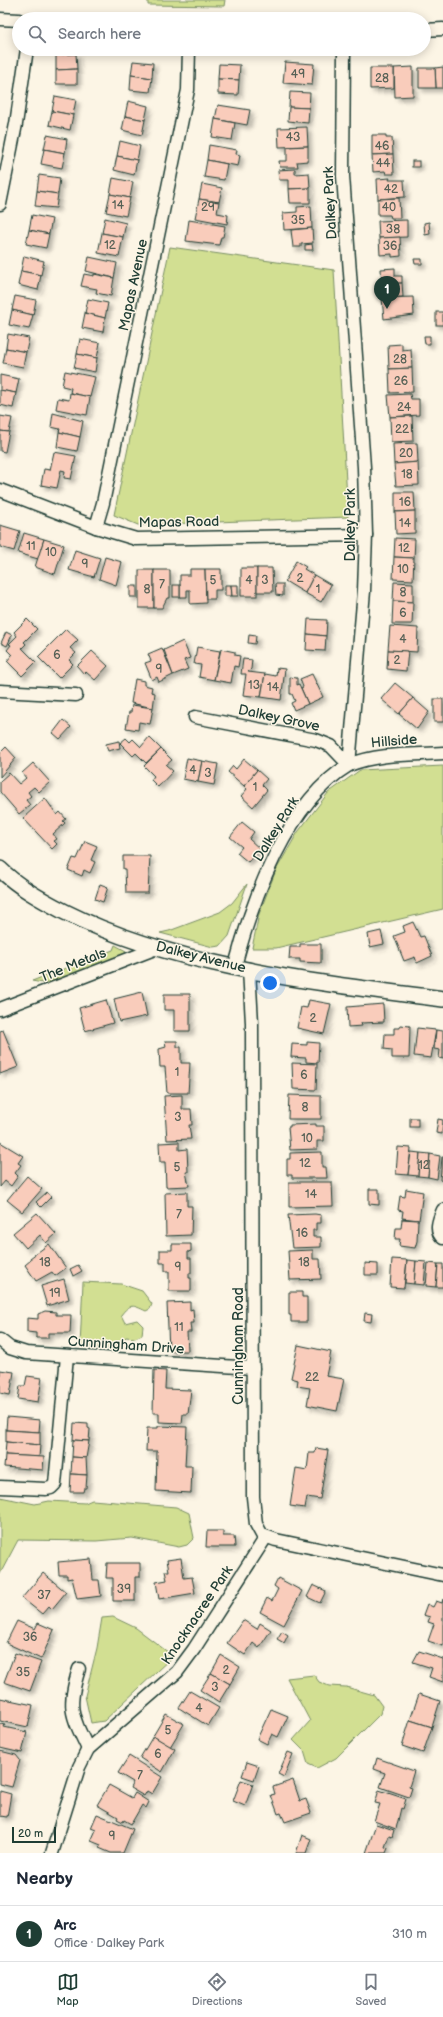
<!DOCTYPE html>
<meta charset="utf-8">
<style>
body{margin:0;font-family:"Balsamiq Sans",sans-serif;background:#f6f6f7;color:#1f2937}
.scale{position:absolute;left:12px;bottom:10px;width:44px;box-sizing:border-box;padding-left:4px;border:2px solid #1f3d34;border-top:0;font-size:11px;line-height:14px;white-space:nowrap;color:#1f3d34;-webkit-text-stroke:3px #fcf5e5;paint-order:stroke}
.you{position:absolute;left:270px;top:983px;width:14px;height:14px;margin:-10px;border:3px solid #fff;border-radius:50%;background:#1a73e8;box-shadow:0 0 0 6px #1a73e833}
.badge{display:grid;place-items:center;width:26px;height:26px;border-radius:50%;background:#1f3d34;color:#fff;font-size:13px;font-weight:700}
.pin{position:absolute;translate:-50% -33px;filter:drop-shadow(0 1px 2px #0008)}
.pin::after{content:'';position:absolute;top:21px;width:14px;height:12px;background:inherit;clip-path:polygon(0 0,100% 0,50% 100%)}
.list{margin:0;padding:0;list-style:none}
h2{display:flex;justify-content:space-between;align-items:center;height:52px;margin:0;padding:0 16px;font-size:17px}
h2 small{font-size:13px;font-weight:400;color:#747a83}
.list li{display:grid;grid-template-columns:26px 1fr auto;gap:12px;align-items:center;box-sizing:border-box;height:56px;padding:0 16px;border-top:1px solid #e0e1e3}
.list b{display:block;font-size:15px;white-space:nowrap}
.list p{margin:0;font-size:13px;white-space:nowrap;color:#747a83}
.list em{font-size:13px;font-style:normal;color:#747a83}
.icon{flex:none;width:22px;height:22px;fill:none;stroke:currentColor;stroke-width:2;stroke-linecap:round;stroke-linejoin:round}
.map{position:relative;flex:none;width:443px;height:1853px;overflow:hidden}
.search{position:absolute;background:#fff;box-shadow:0 2px 10px #0003;left:12px;right:12px;top:12px;height:44px;display:flex;align-items:center;gap:10px;box-sizing:border-box;padding:0 14px;border-radius:22px;color:#747a83;font-size:15px}
.sheet{height:108px;background:#fff}
nav{display:flex;justify-content:space-around;align-items:center;box-sizing:border-box;height:56px;border-top:1px solid #e0e1e3;background:#fff;font-size:11px;color:#747a83}
nav a{display:grid;justify-items:center;gap:2px}
nav .on{color:#1f3d34}
.map>svg:first-child{display:block}
.green{fill:#d2df92;stroke:#788e63}
.building{fill:#f9ccbb;stroke:#1f3d34;filter:url(#shadow)}
.lines{fill:none;stroke-linecap:round;stroke-linejoin:round}
.minor-casing{stroke:#1f3d34;stroke-width:15}
.tertiary-casing{stroke:#1f3d34;stroke-width:18}
.minor{stroke:#fcf5e5;stroke-width:12}
.tertiary{stroke:#fcf5e5;stroke-width:15}
.labels{text-anchor:middle;dominant-baseline:central;stroke-width:3;stroke-linejoin:round;paint-order:stroke}
.number-label{font-size:12px;fill:#566156}
.street-label{font-size:14px;fill:#1f3d34;stroke:#fcf5e5}
</style>
<div class="map">
<svg width="443" height="1853" viewBox="0 0 443 1853">
<defs>
<filter id="shadow"><feDropShadow dx="3.5" dy="3.5" stdDeviation="2" flood-color="#0004"/></filter>
</defs>
<rect width="100%" height="100%" fill="#fcf5e5"/>
<filter id="ink" filterUnits="userSpaceOnUse"><feTurbulence type="fractalNoise" baseFrequency=".025" numOctaves="2"/><feDisplacementMap in="SourceGraphic" scale="8" xChannelSelector="R" yChannelSelector="G"/><feConvolveMatrix kernelMatrix="1 2 1 2 8 2 1 2 1" color-interpolation-filters="sRGB"/></filter>
<g filter="url(#ink)">
<!-- green -->
<g class="green">
<path d="M148 0H225L224 6 148 5Z"/>
<path d="M170 247 334 270 348 517 138 525 114 515Z"/>
<path d="M443 766V909L276 948H252L259 914 276 870 298 832 328 793 360 770Z"/>
<path d="M247 884 229 936 220 946 213 947 160 933 169 931 220 912 232 903Z"/>
<path d="M115 945 126 951 125 958 48 984 32 981 113 950Z"/>
<path d="M83 1282 121 1284 142 1291 152 1304 150 1309 146 1311C133 1305 130 1303 121 1315L125 1323 137 1320 143 1326 142 1335 135 1338 126 1337 112 1349 80 1346Z"/>
<path d="M0 1497 35 1504 49 1501 85 1503 92 1500 176 1507 189 1513 194 1538 187 1545 179 1547 132 1538 96 1541 18 1540 0 1574Z"/>
<path d="M113 1617 136 1628 173 1656 104 1721 91 1723 85 1696 97 1648 102 1618Z"/>
<path d="M314 1675 319 1682 329 1686 346 1687 374 1695 382 1706 380 1714 336 1758 317 1768 308 1764 304 1751 293 1740 310 1721 287 1678Z"/>
</g>
<!-- building -->
<g class="building">
<path d="M76 54 77 69 56 70V55Z"/>
<path d="M133 61 153 63 152 78 131 75Z"/>
<path d="M285 62 314 64 312 85 283 83Z"/>
<path d="M219 64 240 65 239 80 218 79Z"/>
<path d="M413 67V96L395 97 394 68Z"/>
<path d="M443 67V88H436L435 68Z"/>
<path d="M370 68H394V88L370 89Z"/>
<path d="M419 68H435L436 88H419Z"/>
<path d="M77 69V84H56V70Z"/>
<path d="M131 75 152 78 150 92 130 90Z"/>
<path d="M218 79 239 80 238 95 218 94Z"/>
<path d="M290 92 310 93 309 108 289 107Z"/>
<path d="M55 96 76 100 73 115 52 111Z"/>
<path d="M128 101 148 106 145 120 125 116Z"/>
<path d="M218 105 250 110 247 125 215 119Z"/>
<path d="M289 107 309 108 308 123 288 121Z"/>
<path d="M52 111 73 115 70 130 49 125Z"/>
<path d="M125 116 145 120 142 135 122 130Z"/>
<path d="M215 119 235 123 232 140 212 137Z"/>
<path d="M307 127 308 146 279 147 278 128Z"/>
<path d="M47 135 67 139 65 153 44 149Z"/>
<path d="M372 135H386V138H392L393 154 372 155Z"/>
<path d="M120 141 140 146 137 160 117 156Z"/>
<path d="M209 145 237 150 236 154 240 155 238 166 207 160Z"/>
<path d="M308 146V161L297 162 298 167H280L279 161H287V147Z"/>
<path d="M44 149 65 153 62 168 41 164Z"/>
<path d="M393 154 394 174H386L385 171 373 172 372 155Z"/>
<path d="M117 156 137 160 134 175 114 170Z"/>
<path d="M207 160 227 164 224 180 204 177Z"/>
<rect x="412" y="161" width="7" height="6"/>
<path d="M295 169V174L309 173 310 188 289 189V180H279L278 170Z"/>
<path d="M39 175 60 178 58 194 37 191Z"/>
<path d="M113 178 133 182 130 198 110 194Z"/>
<path d="M390 178 389 180H404L405 197 378 199 377 179Z"/>
<path d="M202 184 222 188 219 202 199 199Z"/>
<path d="M310 188V203H290L289 189Z"/>
<path d="M37 191 58 194 56 208 35 206Z"/>
<path d="M110 194 130 198 126 216 106 212Z"/>
<path d="M399 198 400 218H391L390 215H378V199Z"/>
<path d="M199 199 219 202 217 213 228 215 227 224 195 218Z"/>
<path d="M311 206 312 228 284 230 283 213 297 212V207Z"/>
<path d="M32 215 52 219 49 234 29 230Z"/>
<path d="M105 218 126 223 123 237 102 233Z"/>
<path d="M189 220 225 226 223 237H221L219 245 186 241Z"/>
<path d="M407 220V237L379 238 378 221Z"/>
<path d="M429 222 430 234 425 235 424 223Z"/>
<path d="M312 228 313 243 301 244V247H293L291 230Z"/>
<path d="M29 230 49 234 46 248 26 244Z"/>
<path d="M102 233 123 237 119 257 98 253Z"/>
<path d="M400 237 401 256 392 257V254L380 255 379 238Z"/>
<path d="M312 244 313 250H305V245Z"/>
<path d="M24 256 44 261 41 275 21 271Z"/>
<path d="M89 257 117 263 114 278 86 271Z"/>
<path d="M414 259H422V264H415Z"/>
<path d="M395 268V276H402V283L382 284 381 269Z"/>
<path d="M21 271 41 275 38 290 18 285Z"/>
<path d="M84 274 94 276V274L114 278 111 296 96 293 97 289 81 286Z"/>
<path d="M402 283 403 297 382 298V284Z"/>
<path d="M15 296 36 300 33 315 12 310Z"/>
<path d="M413 297 414 315 384 319 382 298Z"/>
<path d="M88 299 108 303 105 318 85 313Z"/>
<path d="M12 310 33 315 29 329 9 325Z"/>
<rect x="436" y="312" width="7" height="13"/>
<path d="M85 313 105 318 103 332 82 328Z"/>
<path d="M8 334 29 338 26 352 6 348Z"/>
<path d="M424 336H430V344H425Z"/>
<path d="M80 339 100 343 97 358 77 354Z"/>
<path d="M402 344V350L411 349 412 368 389 369 388 345Z"/>
<path d="M6 348 26 352 23 367 3 363Z"/>
<path d="M77 354 97 358 95 372 74 368Z"/>
<path d="M412 368 413 392 390 393 389 369Z"/>
<path d="M65 371 95 377 90 397 70 393 71 388 62 386Z"/>
<path d="M0 375 19 379 16 393 0 390Z"/>
<path d="M0 390 16 393 13 408 0 405Z"/>
<path d="M70 393 90 397 87 415 56 409 58 398 69 400Z"/>
<path d="M410 394 411 399H419V415L390 417 388 395Z"/>
<path d="M53 413 83 421 80 437 59 432 60 429 51 427Z"/>
<path d="M0 416 12 418 9 432 0 431Z"/>
<path d="M412 416 413 441 391 442 390 417Z"/>
<path d="M0 431 9 432 5 452 0 451Z"/>
<path d="M59 432 80 437 77 451 57 447Z"/>
<path d="M417 443 418 462 394 464 393 444Z"/>
<path d="M54 452 76 456 71 479 64 478 65 471 61 470 57 488 41 485 44 469 50 470Z"/>
<path d="M418 462 419 485 396 486 394 464Z"/>
<path d="M395 492H414L415 511 395 512Z"/>
<path d="M415 511V533L396 534 395 512Z"/>
<path d="M0 525 20 531 14 551 0 547Z"/>
<path d="M24 533 44 539 38 559 18 553Z"/>
<path d="M395 538 415 539 414 558 394 557Z"/>
<path d="M44 539 64 545 55 574 35 567Z"/>
<path d="M75 550 100 558 94 577 69 570Z"/>
<path d="M105 557 122 562 116 585 99 579Z"/>
<path d="M394 557 414 558 413 580 393 579Z"/>
<path d="M296 561 306 567 304 569 314 575 305 593 285 581Z"/>
<rect x="241" y="568" width="16" height="28"/>
<path d="M257 568H272L273 592H257Z"/>
<path d="M190 569H205L206 603 190 604V590H187V597H180V575H190Z"/>
<path d="M205 569H221V590H215V599H206Z"/>
<rect x="139" y="570" width="15" height="38"/>
<path d="M154 570H170V598H167L162 608H154Z"/>
<path d="M314 575 331 585 321 602 305 593Z"/>
<path d="M394 582 413 583V602L393 601Z"/>
<path d="M275 584H283V596L276 595Z"/>
<rect x="173" y="585" width="7" height="12"/>
<path d="M225 585H231L232 596H225Z"/>
<path d="M231 585H238V596H232Z"/>
<rect x="130" y="586" width="7" height="11"/>
<path d="M393 601 413 602 412 624H392Z"/>
<path d="M27 619 37 629 24 642 26 644 22 648 36 662 22 676 7 661 12 655 7 650 11 645 9 644 17 636 14 632Z"/>
<path d="M308 619 327 620 326 636 307 634Z"/>
<path d="M390 626 418 628 417 652 388 650Z"/>
<path d="M66 629 78 640 70 648 76 653 69 660 73 664 59 678 38 657Z"/>
<path d="M6 632 12 635 7 646 1 643Z"/>
<path d="M307 634 326 636 325 651 306 650Z"/>
<path d="M249 635 256 636 255 644 248 643Z"/>
<path d="M183 641 190 658 184 660 188 669 173 675 164 650Z"/>
<path d="M197 647 220 651 214 680 199 677 201 665 194 664Z"/>
<path d="M162 648 173 675 159 682 157 677 152 680 145 663 151 661 148 654Z"/>
<path d="M221 649 235 652V655L240 656 238 667 234 666 231 683 214 680Z"/>
<path d="M388 650 408 651 406 671 387 669Z"/>
<path d="M92 651 108 666 95 680 86 672 84 674 77 666Z"/>
<path d="M243 659 252 660 251 669 248 672 265 674 261 697 243 695 246 674H241Z"/>
<path d="M277 668 285 669 281 700 261 697 265 674 276 676Z"/>
<path d="M312 674 323 697 308 704 301 688 303 687 300 679Z"/>
<path d="M290 677 297 678V685L299 684 308 704 294 710 291 703 295 701 292 694H290Z"/>
<path d="M135 679 144 681V685L152 687 151 692 155 693 153 708 131 703Z"/>
<path d="M395 683 413 698 399 714 381 699Z"/>
<path d="M413 698 429 712 417 729 399 714Z"/>
<rect x="434" y="699" width="9" height="23"/>
<path d="M132 705 153 708 150 724 139 722 138 730 126 728 129 712H131Z"/>
<path d="M63 720 71 727 60 739 53 733Z"/>
<path d="M149 737 161 749 146 763 136 753 133 756 120 743 126 738 130 742 133 739 141 747Z"/>
<path d="M119 741 120 748 108 751 106 744Z"/>
<path d="M6 747 16 758 0 777V753Z"/>
<path d="M161 749 172 760 166 765 173 771 158 787 151 780 154 776 144 766Z"/>
<path d="M187 758 202 761 198 782 183 779Z"/>
<path d="M244 759 257 770 244 786 228 772 233 766 236 769Z"/>
<path d="M202 761 218 764 214 785 198 782Z"/>
<path d="M33 763 50 782 39 792 34 787 28 792 31 796 26 800 30 805 19 814 0 792V781L9 773 19 784 26 778 22 773Z"/>
<path d="M257 770 267 779 262 785 267 790 253 807 241 796 247 789 244 786Z"/>
<path d="M45 798 57 815 60 812 66 819 63 821 65 823 53 834 57 839 54 841 57 844 52 849 23 818Z"/>
<path d="M242 822 254 832 249 839 260 849 248 862 237 853 242 847 230 837Z"/>
<path d="M85 841 97 846 91 860 95 862 90 873 84 870 82 876 68 870 73 858 77 859Z"/>
<path d="M123 856H150L148 893H126L125 869H123Z"/>
<path d="M100 884 108 887 103 902 95 899Z"/>
<path d="M413 922 420 937 424 936 432 956 417 963 415 957 404 961 394 936 405 932 403 926Z"/>
<path d="M381 931 384 944 370 947 368 934Z"/>
<path d="M300 944H321V963L300 962V959H289L290 947H300Z"/>
<path d="M142 992 147 1016 119 1022 114 999Z"/>
<path d="M164 994H190V1031H174V1010H164Z"/>
<path d="M106 1000 113 1023 85 1031 79 1008Z"/>
<path d="M309 1000 331 1004 324 1034 297 1028 301 1007 307 1008Z"/>
<path d="M383 1004 384 1022 361 1023 362 1026 348 1027 347 1007Z"/>
<path d="M400 1025 410 1026 409 1058H392V1050L384 1049 385 1034H394V1028H400Z"/>
<path d="M417 1028 436 1030 431 1058 414 1056Z"/>
<path d="M3 1030 18 1067 0 1074V1031Z"/>
<path d="M436 1030 443 1031V1059L439 1058 440 1050 434 1049Z"/>
<path d="M165 1041H177V1047H181V1063H190L188 1093H167L165 1067H160L159 1049 166 1047Z"/>
<path d="M307 1042 319 1043 318 1063 306 1062V1058L291 1057 292 1044 307 1045Z"/>
<path d="M292 1063 317 1064 316 1090 293 1089Z"/>
<path d="M182 1095V1109H191L192 1125H189L191 1139 167 1140 164 1096Z"/>
<path d="M289 1095 321 1096V1119H288Z"/>
<rect x="410" y="1118" width="8" height="9"/>
<path d="M438 1119 443 1120 442 1134 436 1133Z"/>
<path d="M316 1124V1126H324V1141H317V1149L290 1150 288 1127H290V1125Z"/>
<path d="M0 1142 23 1156 18 1163 21 1165 15 1173 18 1176 11 1186 5 1181 0 1187Z"/>
<path d="M179 1142V1150L187 1149 188 1172H186L189 1186 166 1187 165 1162H160L159 1143Z"/>
<path d="M398 1147 411 1148 408 1175 396 1174Z"/>
<path d="M322 1152V1167H326L327 1178H292V1175H287V1159H290V1153Z"/>
<path d="M411 1152 420 1153 418 1176 408 1175Z"/>
<path d="M420 1153 430 1154 428 1177 418 1176Z"/>
<path d="M430 1154 440 1156 437 1179 428 1177Z"/>
<path d="M442 1157H443V1181L440 1180Z"/>
<path d="M27 1176 42 1189 22 1212 7 1200Z"/>
<path d="M289 1182H332L333 1206 289 1207Z"/>
<path d="M369 1189H379V1205L369 1204Z"/>
<path d="M406 1189 423 1192 419 1220 402 1218 403 1211 398 1210 400 1196 405 1197Z"/>
<path d="M47 1192 51 1197 41 1207 36 1202Z"/>
<path d="M187 1192V1206H192L191 1235 166 1236 165 1193Z"/>
<path d="M37 1213 56 1234 46 1243 40 1235 26 1248 13 1233Z"/>
<path d="M315 1214 321 1215V1223H316V1230H313V1237H321V1247L292 1248 288 1215Z"/>
<path d="M402 1219 418 1220 417 1241 415 1248 399 1246 400 1239H395L396 1228H401Z"/>
<path d="M49 1244 66 1268 55 1276 52 1272 36 1281 25 1265 31 1260 30 1258Z"/>
<path d="M172 1244H191V1251L188 1252V1258H191V1273H189V1278H191V1291H169V1271H165V1263H160V1250H172Z"/>
<path d="M313 1250V1259H320L321 1279 290 1280 288 1251Z"/>
<path d="M392 1259 407 1260 404 1288 390 1287Z"/>
<path d="M407 1260 416 1261 414 1284 405 1283Z"/>
<path d="M416 1261 426 1262 424 1285 414 1284Z"/>
<path d="M365 1263 378 1264V1275H365Z"/>
<path d="M428 1263 438 1264 436 1287 426 1286Z"/>
<path d="M438 1264H443V1287H436Z"/>
<path d="M78 1265 82 1271 73 1276 70 1269Z"/>
<path d="M64 1279 69 1299 47 1306 41 1286Z"/>
<path d="M289 1292H302V1297H307V1322H291V1315H289Z"/>
<path d="M190 1302V1310L193 1309 194 1323H190L191 1332H187L188 1351H169L167 1303Z"/>
<path d="M45 1311 56 1312V1315H71L70 1333H48V1338H36V1333L27 1332V1318L38 1319V1314Z"/>
<path d="M365 1313 372 1314 371 1322 364 1321Z"/>
<path d="M298 1345 331 1352 326 1376 344 1379 337 1411 307 1405 310 1388 297 1386 298 1380 291 1378Z"/>
<path d="M0 1370 14 1372 10 1395 0 1393Z"/>
<path d="M154 1370 166 1371 165 1389 191 1390 188 1414H183L182 1423 159 1422V1413H153Z"/>
<path d="M27 1376 42 1378 38 1402 18 1399 20 1386H25Z"/>
<path d="M7 1417 40 1420 39 1432 6 1430Z"/>
<path d="M74 1423 88 1424V1428L90 1429 89 1441 73 1440Z"/>
<path d="M158 1426 187 1427 185 1466H192L191 1493 156 1491 157 1451H146L147 1428H158Z"/>
<path d="M6 1430 40 1432V1445L6 1442Z"/>
<path d="M73 1440 89 1441 86 1458 72 1457Z"/>
<path d="M6 1442 40 1445 39 1457 5 1455Z"/>
<path d="M316 1448 328 1450 320 1499 307 1497 305 1508 290 1506 296 1468 307 1470 309 1453H315Z"/>
<path d="M5 1455 44 1457 43 1470 4 1467Z"/>
<path d="M72 1457 86 1458 87 1475 71 1474Z"/>
<path d="M71 1474 87 1475 86 1488H84L83 1492H70Z"/>
<path d="M207 1531H223V1536H234L235 1547H206Z"/>
<path d="M181 1558 184 1578 192 1577 195 1593 159 1599 156 1582 167 1580 165 1571H169L167 1560Z"/>
<path d="M91 1559 93 1580H99L101 1596 77 1599 72 1578 67 1579V1575H59L58 1562Z"/>
<path d="M107 1563H140V1577H135V1601H113V1578H106Z"/>
<path d="M43 1573 66 1592 52 1609 49 1606 42 1614 22 1598Z"/>
<path d="M278 1578 302 1591 284 1625 260 1612 267 1598 272 1601 278 1589 274 1586Z"/>
<path d="M313 1585 326 1591 320 1603 307 1597Z"/>
<path d="M443 1599V1646L428 1641 434 1624 428 1622 430 1617 423 1615 427 1604 433 1607 436 1601 442 1603Z"/>
<path d="M243 1620 257 1629 260 1623 271 1630 259 1648 253 1643 245 1655 227 1643Z"/>
<path d="M17 1621 35 1629 38 1623 54 1630 41 1659 6 1643Z"/>
<path d="M282 1631 288 1635 284 1643 277 1639Z"/>
<path d="M419 1651 443 1659V1682L429 1677 432 1668 413 1662Z"/>
<path d="M15 1653 41 1662 30 1691 4 1682Z"/>
<path d="M221 1655 240 1667 230 1684 211 1673Z"/>
<path d="M211 1673 230 1684 219 1702 200 1690Z"/>
<path d="M190 1691 219 1708 208 1726 179 1708Z"/>
<path d="M419 1694 440 1701 432 1727 410 1720Z"/>
<path d="M0 1698 33 1705 28 1727 0 1721Z"/>
<path d="M271 1709 288 1716 278 1737 272 1734 267 1744 257 1739Z"/>
<path d="M166 1714 184 1724 170 1747 153 1736Z"/>
<path d="M410 1720 432 1727 423 1753 402 1746Z"/>
<path d="M0 1724 5 1725 4 1727 27 1732 22 1753 0 1748Z"/>
<path d="M153 1736 175 1749 162 1772 140 1758Z"/>
<path d="M0 1751 16 1755 20 1760 12 1787 0 1784Z"/>
<path d="M288 1752 293 1754 284 1777 278 1774Z"/>
<path d="M129 1756 162 1777 152 1794 147 1791 144 1796 130 1788 133 1782 118 1773Z"/>
<path d="M377 1758 414 1771 409 1787 412 1788 409 1797 380 1787 385 1773 374 1769Z"/>
<path d="M247 1762 259 1766 254 1780 242 1776Z"/>
<path d="M241 1780 253 1784 245 1806 233 1801Z"/>
<path d="M293 1780 300 1801 306 1799 311 1813 285 1822 281 1813 278 1814 271 1795 275 1794 273 1787Z"/>
<path d="M109 1785 132 1798 135 1793 149 1802 146 1808 142 1805 131 1824 124 1820 123 1822 117 1819 118 1817 97 1805Z"/>
<path d="M379 1790 406 1799 403 1809 401 1808 396 1829 374 1821 380 1804 375 1803Z"/>
<path d="M0 1791 11 1794 7 1817 0 1816Z"/>
<path d="M97 1814 133 1829 123 1853H111L99 1848 101 1845 91 1841 96 1830 91 1828Z"/>
<path d="M376 1824 394 1830 392 1837 389 1836 385 1847 388 1848 386 1853H366Z"/>
<path d="M302 1835 311 1839 306 1853H296Z"/>
</g>
<g class="lines">
<defs>
<g id="minor">
<path d="M0 19 19 20"/>
<path d="M424 30 443 29"/>
<path d="M0 204 16 124 27 49"/>
<path d="M0 490 96 527 136 539 366 535"/>
<path d="M96 527 103 503 188 90 189 49"/>
<path d="M0 691 76 695"/>
<path d="M195 717 316 740 331 746 349 765C379 753 411 755 443 753"/>
<path d="M235 966C252 901 287 802 349 765L364 591 366 535 364 467 343 176 344 49"/>
<path d="M249 969 252 1023 253 1497 256 1524 262 1535 276 1540 443 1575"/>
<path d="M0 1009 157 948"/>
<path d="M443 1210C439 1219 434 1231 443 1238"/>
<path d="M0 1340 10 1348 26 1353 253 1368"/>
<path d="M0 1487 46 1489 51 1488 55 1484 67 1356"/>
<path d="M79 1669C67 1707 71 1714 88 1749"/>
<path d="M52 1853 79 1767 88 1749 177 1672 194 1649 266 1537"/>
</g>
<path id="tertiary" d="M0 869C18 887 42 900 65 912 177 968 320 983 443 999"/>
</defs>
<!-- minor casing -->
<use href="#minor" class="minor-casing"/>
<!-- tertiary casing -->
<use href="#tertiary" class="tertiary-casing"/>
<!-- minor -->
<use href="#minor" class="minor"/>
<!-- tertiary -->
<use href="#tertiary" class="tertiary"/>
</g>
</g>
<g class="labels">
<!-- number labels -->
<g class="number-label">
<text x="298" y="74">49</text>
<text x="382" y="78">28</text>
<text x="293" y="137">43</text>
<text x="382" y="146">46</text>
<text x="383" y="163">44</text>
<text x="391" y="189">42</text>
<text x="118" y="205">14</text>
<text x="208" y="207">29</text>
<text x="389" y="207">40</text>
<text x="298" y="220">35</text>
<text x="393" y="229">38</text>
<text x="110" y="245">12</text>
<text x="390" y="246">36</text>
<text x="400" y="359">28</text>
<text x="401" y="381">26</text>
<text x="404" y="407">24</text>
<text x="402" y="429">22</text>
<text x="406" y="453">20</text>
<text x="407" y="474">18</text>
<text x="405" y="502">16</text>
<text x="405" y="523">14</text>
<text x="31" y="546">11</text>
<text x="404" y="548">12</text>
<text x="51" y="552">10</text>
<text x="85" y="564">9</text>
<text x="403" y="569">10</text>
<text x="300" y="578">2</text>
<text x="213" y="580">5</text>
<text x="249" y="580">4</text>
<text x="265" y="580">3</text>
<text x="162" y="584">7</text>
<text x="147" y="589">8</text>
<text x="318" y="589">1</text>
<text x="403" y="592">8</text>
<text x="403" y="613">6</text>
<text x="403" y="639">4</text>
<text x="57" y="655">6</text>
<text x="397" y="660">2</text>
<text x="159" y="669">9</text>
<text x="254" y="685">13</text>
<text x="273" y="687">14</text>
<text x="193" y="770">4</text>
<text x="208" y="773">3</text>
<text x="255" y="787">1</text>
<text x="313" y="1018">2</text>
<text x="177" y="1072">1</text>
<text x="304" y="1075">6</text>
<text x="305" y="1107">8</text>
<text x="178" y="1117">3</text>
<text x="307" y="1138">10</text>
<text x="305" y="1163">12</text>
<text x="424" y="1165">12</text>
<text x="177" y="1167">5</text>
<text x="311" y="1194">14</text>
<text x="179" y="1214">7</text>
<text x="302" y="1233">16</text>
<text x="45" y="1262">18</text>
<text x="304" y="1262">18</text>
<text x="178" y="1267">9</text>
<text x="55" y="1293">19</text>
<text x="179" y="1327">11</text>
<text x="312" y="1377">22</text>
<text x="124" y="1589">39</text>
<text x="44" y="1595">37</text>
<text x="30" y="1637">36</text>
<text x="226" y="1670">2</text>
<text x="23" y="1672">35</text>
<text x="215" y="1687">3</text>
<text x="199" y="1708">4</text>
<text x="168" y="1730">5</text>
<text x="158" y="1754">6</text>
<text x="140" y="1775">7</text>
<text x="112" y="1836">9</text>
</g>
<!-- street labels -->
<g class="street-label">
<text transform="translate(330 203) rotate(-93)">Dalkey Park</text>
<text transform="translate(133 285) rotate(-78)">Mapas Avenue</text>
<text transform="translate(179 522) rotate(-1)">Mapas Road</text>
<text transform="translate(350 525) rotate(-90)">Dalkey Park</text>
<text transform="translate(279 718) rotate(12)">Dalkey Grove</text>
<text transform="translate(394 741) rotate(-5)">Hillside</text>
<text transform="translate(276 829) rotate(-58)">Dalkey Park</text>
<text transform="translate(201 957) rotate(14)">Dalkey Avenue</text>
<text transform="translate(73 965) rotate(-22)">The Metals</text>
<text transform="translate(126 1345) rotate(4)">Cunningham Drive</text>
<text transform="translate(238 1346) rotate(-90)">Cunningham Road</text>
<text transform="translate(197 1615) rotate(-56)">Knocknacree Park</text>
</g>
</g>
</svg>
<div class="scale">20 m</div>
<div class="you"></div>
<div class="pin badge" style="left:387px;top:309px">1</div>
<div class="search"><svg class="icon" aria-label="search" viewBox="0 0 24 24"><circle cx="10" cy="10" r="6"/><path d="M15 15l6 6"/></svg>Search here</div>
</div>
<section class="sheet">
<h2>Nearby<small></small></h2>
<ul class="list">
<li><span class="badge">1</span><div><b>Arc</b><p>Office · Dalkey Park</p></div><em>310 m</em></li>
</ul>
</section>
<nav>
<a class="on"><svg class="icon" aria-label="map" viewBox="0 0 24 24"><path d="M3 6l6-2 6 2 6-2v14l-6 2-6-2-6 2zM9 4v14M15 6v14"/></svg>Map</a>
<a><svg class="icon" aria-label="directions" viewBox="0 0 24 24"><path d="M12 3l9 9-9 9-9-9zM9 14v-3h6M13 9l2 2-2 2"/></svg>Directions</a>
<a><svg class="icon" aria-label="saved" viewBox="0 0 24 24"><path d="M7 4h10v16l-5-4-5 4z"/></svg>Saved</a>
</nav>
